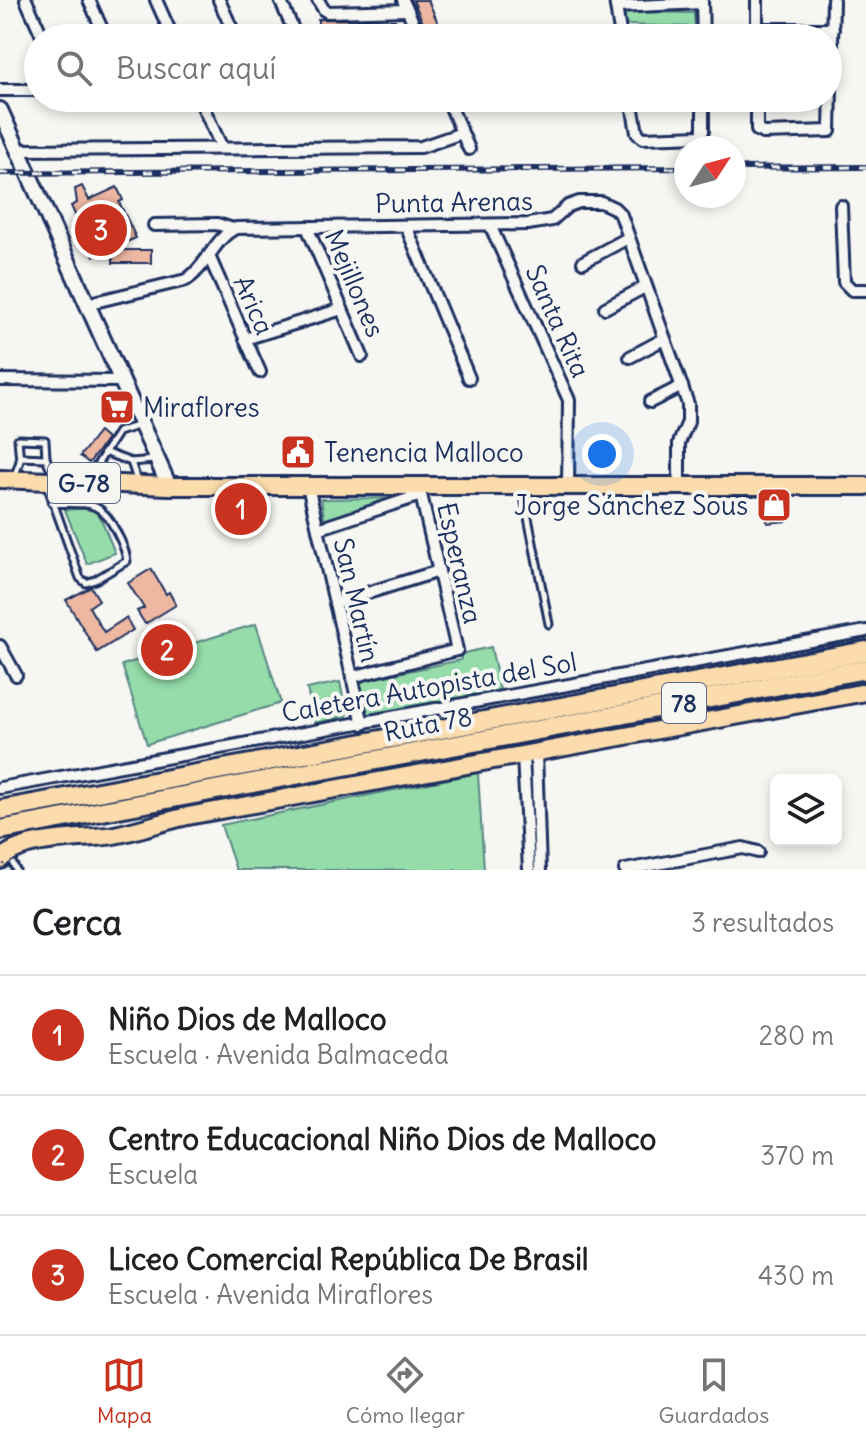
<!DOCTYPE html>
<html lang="es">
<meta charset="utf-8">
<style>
body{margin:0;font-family:Delius,sans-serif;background:#f2f2f2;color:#202124}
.controls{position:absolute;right:24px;bottom:24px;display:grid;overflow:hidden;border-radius:12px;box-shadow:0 4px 12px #0003}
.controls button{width:72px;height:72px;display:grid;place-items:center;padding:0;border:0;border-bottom:2px solid #e0e0e0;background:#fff;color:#202124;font:40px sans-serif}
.compass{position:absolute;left:674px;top:136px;width:72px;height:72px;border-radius:50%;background:#fff;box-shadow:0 4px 12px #0003;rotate:54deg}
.you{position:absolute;left:602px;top:454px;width:28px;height:28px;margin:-20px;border:6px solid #fff;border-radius:50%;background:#1a73e8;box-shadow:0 0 0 12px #1a73e833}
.badge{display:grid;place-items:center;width:52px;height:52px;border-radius:50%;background:#c8321e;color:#fff;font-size:26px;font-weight:700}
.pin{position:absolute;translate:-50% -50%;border:4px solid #fff;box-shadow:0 2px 8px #0006}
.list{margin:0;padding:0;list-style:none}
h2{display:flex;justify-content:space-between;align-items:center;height:104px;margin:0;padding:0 32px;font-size:34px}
h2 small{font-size:26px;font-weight:400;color:#757577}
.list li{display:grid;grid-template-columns:52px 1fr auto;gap:24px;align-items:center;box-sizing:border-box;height:120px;padding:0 32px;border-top:2px solid #e0e0e0}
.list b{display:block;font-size:30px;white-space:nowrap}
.list p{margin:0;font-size:26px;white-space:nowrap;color:#757577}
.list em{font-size:26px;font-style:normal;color:#757577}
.icon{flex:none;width:44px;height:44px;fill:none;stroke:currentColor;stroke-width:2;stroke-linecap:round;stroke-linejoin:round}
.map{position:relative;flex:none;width:866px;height:870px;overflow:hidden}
.search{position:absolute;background:#fff;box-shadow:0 4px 12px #0003;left:24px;right:24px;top:24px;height:88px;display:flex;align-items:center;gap:20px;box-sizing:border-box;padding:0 28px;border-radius:44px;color:#757577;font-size:30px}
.sheet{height:464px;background:#fff}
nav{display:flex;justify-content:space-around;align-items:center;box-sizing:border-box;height:112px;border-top:2px solid #e0e0e0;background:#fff;font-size:22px;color:#757577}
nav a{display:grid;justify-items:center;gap:4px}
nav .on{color:#c8321e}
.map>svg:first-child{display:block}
.green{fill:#95dcaa;stroke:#588684;stroke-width:2}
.building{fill:#edb7a1;stroke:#1b2f5e;stroke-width:2}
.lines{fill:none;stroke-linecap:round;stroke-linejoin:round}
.service-casing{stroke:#1b2f5e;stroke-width:11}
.minor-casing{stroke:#1b2f5e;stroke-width:16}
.secondary-casing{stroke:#1b2f5e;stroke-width:20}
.primary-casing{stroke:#1b2f5e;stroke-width:22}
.motorway-casing{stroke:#1b2f5e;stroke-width:24}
.service{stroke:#f6f6f2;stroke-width:5}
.minor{stroke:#f6f6f2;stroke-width:10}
.secondary{stroke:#f6f6f2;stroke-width:14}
.primary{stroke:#fcdcac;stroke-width:16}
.motorway{stroke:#fcdcac;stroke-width:18}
.rail-casing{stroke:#1b2f5e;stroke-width:6}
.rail{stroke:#f6f6f2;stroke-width:3;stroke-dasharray:9;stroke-linecap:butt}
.path-bridge{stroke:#1b2f5e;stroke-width:2;stroke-dasharray:2 6;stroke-linecap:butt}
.labels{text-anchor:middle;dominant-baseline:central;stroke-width:8;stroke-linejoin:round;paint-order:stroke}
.shield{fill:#f6f6f2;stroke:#5d6b8a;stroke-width:2}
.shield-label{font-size:24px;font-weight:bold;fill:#1b2f5e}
.street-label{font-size:26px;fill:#1b2f5e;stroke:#f6f6f2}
.poi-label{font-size:26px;fill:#1b2f5e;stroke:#f6f6f2;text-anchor:start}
</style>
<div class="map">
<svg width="866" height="870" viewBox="0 0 866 870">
<rect width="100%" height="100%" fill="#f6f6f2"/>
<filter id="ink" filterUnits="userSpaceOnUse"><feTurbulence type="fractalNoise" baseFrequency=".0125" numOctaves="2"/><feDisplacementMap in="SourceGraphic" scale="16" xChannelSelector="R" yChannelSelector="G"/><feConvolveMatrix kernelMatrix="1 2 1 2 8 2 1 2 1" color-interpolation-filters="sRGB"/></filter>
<g filter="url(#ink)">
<!-- green -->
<g class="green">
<path d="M621 0H635L637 12 694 13 695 27 625 25Z"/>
<path d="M401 498 325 523 321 499Z"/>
<path d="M90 508 100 516 115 553 87 564 65 510Z"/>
<path d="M256 624 281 703 147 744 122 665Z"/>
<path d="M491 647 500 690 365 719 357 682 461 660 460 654Z"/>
<path d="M340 682 347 716 315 723 307 689Z"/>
<path d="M478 773 484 870H236L221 825Z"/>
</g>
<!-- building -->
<g class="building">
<path d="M413 0H428L442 32 429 37Z"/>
<path d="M318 19 395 20V35H318Z"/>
<path d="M82 186 89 200 117 187 123 200 119 202 136 238 94 256 71 206 77 203 75 189Z"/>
<rect x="113" y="250" width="38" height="13"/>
<path d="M99 432 107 439 89 463 80 456Z"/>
<path d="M784 500 786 521 767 523 765 503Z"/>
<path d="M151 569 166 594 169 592 176 605 145 624 137 611 144 608 128 583Z"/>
<path d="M91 587 99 600 89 607 104 632 126 618 133 630 97 652 66 600Z"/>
</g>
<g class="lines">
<defs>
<g id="service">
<path d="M104 452 131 462 138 483"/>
<path d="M20 457 46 458"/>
<path d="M131 462 154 460"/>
<path d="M14 478 20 461 18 439 45 440 46 458 54 477"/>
<path d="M88 479 118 432 140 425"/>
<path d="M46 482 80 578 86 583 95 580 127 561C126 550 121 541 116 531 99 497 86 505 52 503"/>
<path d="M522 487 549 624"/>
<path d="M13 864 16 870"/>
</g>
<g id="minor">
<path d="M26 0 43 38"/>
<path d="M89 0 106 38"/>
<path d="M156 0 173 38"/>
<path d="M219 0 236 38"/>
<path d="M280 0 297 38"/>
<path d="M318 0 324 10 328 12 408 10"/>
<path d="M403 0 420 38"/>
<path d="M615 0 621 38"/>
<path d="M702 0 703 38"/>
<path d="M616 7 702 3"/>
<path d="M757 29H833"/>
<path d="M757 38V0"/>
<path d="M0 90H38"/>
<path d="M199 98 222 148"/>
<path d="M447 98 469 149"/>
<path d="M631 98 637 133 643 138 701 136 703 131V98"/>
<path d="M757 98V130L763 133 830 131 833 0"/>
<path d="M17 150 421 147 462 133"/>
<path d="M841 206 844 282 852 290H866"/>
<path d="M154 225 217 224 233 229"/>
<path d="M490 225 569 400 568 486"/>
<path d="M406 226 469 378"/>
<path d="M307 227 362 356"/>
<path d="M209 256 260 372"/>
<path d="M583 262 628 238"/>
<path d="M86 304 186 280C207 267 214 238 236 228L528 224 552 220 568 206 579 202H601L614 208 621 215 688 404V422L679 443V487"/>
<path d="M605 308 645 287"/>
<path d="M245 339 342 309"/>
<path d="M630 357 664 339"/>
<path d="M0 380 119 381"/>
<path d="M650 402 682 386"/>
<path d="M308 486 363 724"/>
<path d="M318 529 421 495"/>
<path d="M335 603 439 571"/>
<path d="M0 646 16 675"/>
<path d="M352 677 457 650 419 486"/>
<path d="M536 753 540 870"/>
<path d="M523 756 529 870"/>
<path d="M0 788 866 631"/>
<path d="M625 870 743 848 758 852"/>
</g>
<path id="secondary" d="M0 110 169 486"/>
<g id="primary">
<path d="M0 479 169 486H866"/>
<path d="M0 860C22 836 83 840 114 835 141 830 166 820 193 815L866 692"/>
</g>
<g id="motorway">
<path d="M0 810 866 651"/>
<path d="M0 830 866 669"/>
</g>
</defs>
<!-- service casing -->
<use href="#service" class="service-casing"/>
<!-- minor casing -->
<use href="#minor" class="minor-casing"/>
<!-- secondary casing -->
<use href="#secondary" class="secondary-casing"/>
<!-- primary casing -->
<use href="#primary" class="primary-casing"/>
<!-- motorway casing -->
<use href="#motorway" class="motorway-casing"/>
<!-- service -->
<use href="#service" class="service"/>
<!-- minor -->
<use href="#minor" class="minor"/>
<!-- secondary -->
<use href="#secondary" class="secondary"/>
<!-- primary -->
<use href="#primary" class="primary"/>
<!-- motorway -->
<use href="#motorway" class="motorway"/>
<defs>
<g id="rail">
<path d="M734 168 866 167"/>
<path d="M0 173 686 168"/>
</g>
</defs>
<!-- rail casing -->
<use href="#rail" class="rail-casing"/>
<!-- rail -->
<use href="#rail" class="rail"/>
<!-- path-bridge -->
<path class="path-bridge" d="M0 856 7 870"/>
</g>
</g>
<!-- icons -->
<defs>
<symbol id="supermarket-square" viewBox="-11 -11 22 22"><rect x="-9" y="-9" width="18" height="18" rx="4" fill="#c8321e" stroke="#f6f6f2"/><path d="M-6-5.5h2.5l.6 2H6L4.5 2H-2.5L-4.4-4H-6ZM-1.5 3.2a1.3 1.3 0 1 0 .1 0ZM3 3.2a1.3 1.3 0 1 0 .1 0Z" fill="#fff"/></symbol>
<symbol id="civic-square" viewBox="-11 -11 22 22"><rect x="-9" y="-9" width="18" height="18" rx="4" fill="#c8321e" stroke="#f6f6f2"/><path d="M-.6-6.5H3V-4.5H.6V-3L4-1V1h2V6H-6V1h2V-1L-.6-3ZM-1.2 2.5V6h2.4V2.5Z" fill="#fff"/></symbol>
<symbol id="shop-square" viewBox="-11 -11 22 22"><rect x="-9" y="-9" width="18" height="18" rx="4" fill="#c8321e" stroke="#f6f6f2"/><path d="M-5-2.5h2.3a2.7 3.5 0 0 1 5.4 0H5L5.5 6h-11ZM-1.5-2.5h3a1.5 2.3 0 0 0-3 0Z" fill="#fff"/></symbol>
</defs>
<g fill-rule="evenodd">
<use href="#supermarket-square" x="97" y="387" width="40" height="40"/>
<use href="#civic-square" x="278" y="432" width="40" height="40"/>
<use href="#shop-square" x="754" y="485" width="40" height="40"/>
</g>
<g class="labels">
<!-- shield labels -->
<g class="shield">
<rect x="48" y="463" width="72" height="40" rx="6"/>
<rect x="662" y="683" width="44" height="40" rx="6"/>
</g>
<g class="shield-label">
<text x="84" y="483">G-78</text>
<text x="684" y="703">78</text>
</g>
<!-- street labels -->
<g class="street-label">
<text transform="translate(454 202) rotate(-1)">Punta Arenas</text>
<text transform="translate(355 283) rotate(67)">Mejillones</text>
<text transform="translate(254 305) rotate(66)">Arica</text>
<text transform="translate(558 321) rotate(66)">Santa Rita</text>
<text transform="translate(460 563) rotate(77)">Esperanza</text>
<text transform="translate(357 600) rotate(77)">San Martín</text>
<text transform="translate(429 687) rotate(-10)">Caletera Autopista del Sol</text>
<text transform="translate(428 724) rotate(-11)">Ruta 78</text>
</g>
<!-- poi labels -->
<g class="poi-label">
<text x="143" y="407">Miraflores</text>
<text x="324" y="452">Tenencia Malloco</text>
<text x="748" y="505" text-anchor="end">Jorge Sánchez Sous</text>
</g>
</g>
</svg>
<div class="controls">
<button><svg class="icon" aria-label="layers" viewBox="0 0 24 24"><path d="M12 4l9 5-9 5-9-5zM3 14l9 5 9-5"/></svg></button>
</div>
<svg class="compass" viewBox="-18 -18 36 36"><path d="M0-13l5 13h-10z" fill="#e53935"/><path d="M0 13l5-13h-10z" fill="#757577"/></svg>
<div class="you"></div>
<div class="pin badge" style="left:241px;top:509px">1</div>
<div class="pin badge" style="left:167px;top:650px">2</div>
<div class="pin badge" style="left:101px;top:230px">3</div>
<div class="search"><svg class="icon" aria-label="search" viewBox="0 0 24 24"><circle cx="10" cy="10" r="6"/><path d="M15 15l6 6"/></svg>Buscar aquí</div>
</div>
<section class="sheet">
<h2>Cerca<small>3 resultados</small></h2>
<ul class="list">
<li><span class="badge">1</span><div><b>Niño Dios de Malloco</b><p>Escuela · Avenida Balmaceda</p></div><em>280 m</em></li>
<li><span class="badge">2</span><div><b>Centro Educacional Niño Dios de Malloco</b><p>Escuela</p></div><em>370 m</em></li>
<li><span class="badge">3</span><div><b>Liceo Comercial República De Brasil</b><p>Escuela · Avenida Miraflores</p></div><em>430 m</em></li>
</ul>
</section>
<nav>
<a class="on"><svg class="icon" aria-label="map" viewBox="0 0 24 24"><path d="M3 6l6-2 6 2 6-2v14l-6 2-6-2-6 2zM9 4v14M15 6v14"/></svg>Mapa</a>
<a><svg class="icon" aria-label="directions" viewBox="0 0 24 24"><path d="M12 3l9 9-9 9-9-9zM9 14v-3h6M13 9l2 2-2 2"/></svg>Cómo llegar</a>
<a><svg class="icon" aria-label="saved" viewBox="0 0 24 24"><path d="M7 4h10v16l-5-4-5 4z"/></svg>Guardados</a>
</nav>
